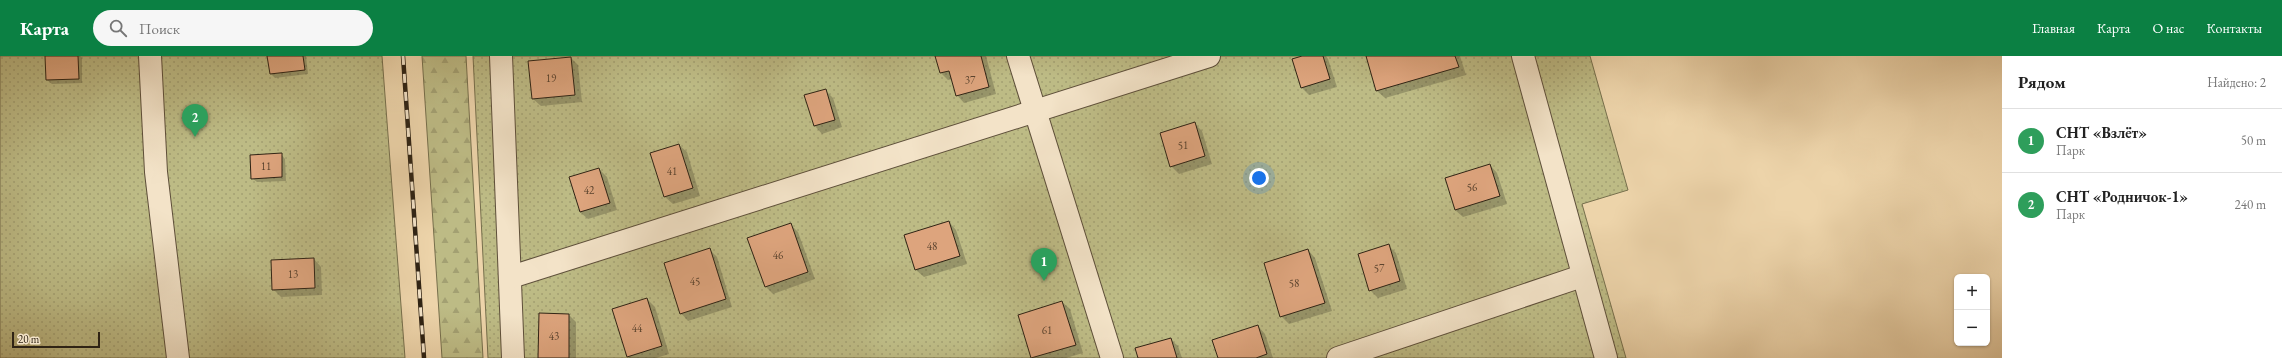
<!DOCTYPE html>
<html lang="ru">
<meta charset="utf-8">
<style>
body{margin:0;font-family:"EB Garamond",serif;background:#f6f6f6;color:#222}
.controls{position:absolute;right:12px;bottom:12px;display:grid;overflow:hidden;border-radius:6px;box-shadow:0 1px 3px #0004}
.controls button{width:36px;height:36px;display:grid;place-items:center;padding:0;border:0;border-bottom:1px solid #e0e0e0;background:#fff;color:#222;font:20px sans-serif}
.scale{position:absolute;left:12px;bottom:10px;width:88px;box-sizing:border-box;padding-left:4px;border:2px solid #2f2314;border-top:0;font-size:11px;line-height:14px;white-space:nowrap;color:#2f2314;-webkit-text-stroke:3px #f3e3c8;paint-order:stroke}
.you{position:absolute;left:1259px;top:122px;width:14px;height:14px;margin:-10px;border:3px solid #fff;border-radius:50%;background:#1a73e8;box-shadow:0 0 0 6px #1a73e833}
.badge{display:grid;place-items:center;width:26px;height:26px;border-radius:50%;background:#0b8043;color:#fff;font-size:13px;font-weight:700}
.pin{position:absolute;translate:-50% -33px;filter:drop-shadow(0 1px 2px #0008)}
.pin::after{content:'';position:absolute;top:21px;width:14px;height:12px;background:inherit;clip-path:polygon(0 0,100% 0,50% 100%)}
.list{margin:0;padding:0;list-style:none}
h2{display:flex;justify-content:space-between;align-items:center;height:52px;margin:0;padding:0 16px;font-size:17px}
h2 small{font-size:13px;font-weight:400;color:#767676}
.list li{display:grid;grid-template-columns:26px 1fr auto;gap:12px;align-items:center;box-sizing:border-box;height:64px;padding:0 16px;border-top:1px solid #e0e0e0}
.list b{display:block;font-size:15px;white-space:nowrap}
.list p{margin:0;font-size:13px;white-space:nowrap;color:#767676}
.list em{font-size:13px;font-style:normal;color:#767676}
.icon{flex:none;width:22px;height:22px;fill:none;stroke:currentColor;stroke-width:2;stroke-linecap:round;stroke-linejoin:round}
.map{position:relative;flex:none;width:2002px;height:302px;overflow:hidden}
header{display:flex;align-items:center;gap:24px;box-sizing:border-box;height:56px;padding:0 20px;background:#0b8043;color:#fff}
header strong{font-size:19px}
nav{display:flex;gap:22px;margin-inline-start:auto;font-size:14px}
.search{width:280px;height:36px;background:#f6f6f6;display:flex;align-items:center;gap:10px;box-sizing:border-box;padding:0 14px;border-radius:22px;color:#767676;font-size:15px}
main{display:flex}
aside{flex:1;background:#fff}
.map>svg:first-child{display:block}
.forest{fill:url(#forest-firs);stroke:#766f4c}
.garden{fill:url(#garden-dots);stroke:#766f4c}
.shadow{fill:#0003}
.building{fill:#dda47d;stroke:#2f2314}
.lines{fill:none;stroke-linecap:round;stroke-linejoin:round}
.minor-casing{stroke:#5e4f3a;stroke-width:24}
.minor{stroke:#f3e3c8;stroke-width:22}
.rail-casing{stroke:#2f2314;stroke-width:4.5}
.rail{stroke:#f3e3c8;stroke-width:3;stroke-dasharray:9;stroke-linecap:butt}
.labels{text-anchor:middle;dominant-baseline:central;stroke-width:3;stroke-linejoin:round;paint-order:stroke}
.number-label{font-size:11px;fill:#5a432e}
</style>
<header>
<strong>Карта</strong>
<div class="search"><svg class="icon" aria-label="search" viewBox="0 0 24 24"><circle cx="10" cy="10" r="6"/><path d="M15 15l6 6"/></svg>Поиск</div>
<nav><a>Главная</a><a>Карта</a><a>О нас</a><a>Контакты</a></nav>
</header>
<main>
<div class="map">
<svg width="2002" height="302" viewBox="0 0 2002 302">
<defs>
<pattern id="forest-firs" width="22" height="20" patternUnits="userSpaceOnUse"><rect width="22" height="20" fill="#bdbb85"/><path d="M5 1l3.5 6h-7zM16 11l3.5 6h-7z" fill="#a3a072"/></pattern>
<pattern id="garden-dots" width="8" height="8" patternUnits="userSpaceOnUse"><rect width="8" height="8" fill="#bdbb85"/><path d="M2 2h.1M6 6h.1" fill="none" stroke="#a3a072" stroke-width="1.8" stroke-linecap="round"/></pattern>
</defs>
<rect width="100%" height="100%" fill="#edd4aa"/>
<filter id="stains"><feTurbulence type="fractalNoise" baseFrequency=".005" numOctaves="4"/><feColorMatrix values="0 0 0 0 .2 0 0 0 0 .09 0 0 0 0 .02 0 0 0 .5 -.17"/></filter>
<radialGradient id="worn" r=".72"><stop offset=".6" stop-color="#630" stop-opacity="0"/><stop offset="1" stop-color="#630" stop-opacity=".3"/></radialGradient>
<!-- forest -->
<path class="forest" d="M422 0H466L483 302H442Z"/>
<!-- garden -->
<g class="garden">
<path d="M0 0H382L405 302H0Z"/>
<path d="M473 0H1590L1628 134 1582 148 1626 302H488Z"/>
</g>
<!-- shadow -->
<g class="shadow">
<path d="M46 0H80L82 2V27L52 28 47 24Z"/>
<path d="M268 0H306L308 18 275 22 271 18Z"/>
<path d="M936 0H986L996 38 964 47 957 39 953 23 948 24 941 17Z"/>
<path d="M1305 0H1326L1328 3 1337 31 1309 39 1302 32Z"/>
<path d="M1367 0H1460L1466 19 1385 42 1377 35Z"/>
<path d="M571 2 578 9 582 46 541 50 533 43Z"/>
<path d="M825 34 833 42 842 71 822 78 815 70 806 40Z"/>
<path d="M1194 67 1202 75 1212 108 1179 118 1171 110Z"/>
<path d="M679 89 687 96 700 140 673 148 665 141 652 97Z"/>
<path d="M281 98 285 103 286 125 257 126 252 122Z"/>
<path d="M1490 109 1497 117 1507 148 1463 161 1455 154Z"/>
<path d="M599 113 607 121 617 154 588 163 580 156Z"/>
<path d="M949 166 956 174 967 208 924 221 916 214 906 180Z"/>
<path d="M790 168 798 176 815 223 773 238 766 231Z"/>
<path d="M1388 189 1396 197 1407 233 1378 242 1370 234Z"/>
<path d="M710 194 717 201 732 251 688 265 681 257Z"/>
<path d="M1308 194 1315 202 1332 255 1289 268 1281 260Z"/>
<path d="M314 203 321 211 322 239 281 241 273 233Z"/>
<path d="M647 243 655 251 669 298 656 302H629L628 301Z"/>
<path d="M1062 246 1070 253 1083 297 1066 302H1032L1019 259Z"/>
<path d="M569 259 576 266V302H539Z"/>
<path d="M1258 270 1265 278 1273 302H1219Z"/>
<path d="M1170 283 1178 290 1182 302H1139Z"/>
</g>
<!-- building -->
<g class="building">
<path d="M45 0H78L79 23 46 24Z"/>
<path d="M267 0H303L305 14 270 18Z"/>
<path d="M935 0H981L989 31 956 40 949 15 940 17Z"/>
<path d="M1302 0H1323L1330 23 1301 32 1292 3Z"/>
<path d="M1366 0H1455L1459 11 1376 35Z"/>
<path d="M571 1 575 39 532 43 528 5Z"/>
<path d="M826 33 835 64 814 70 804 39Z"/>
<path d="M1195 66 1205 100 1170 111 1160 77Z"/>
<path d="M679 88 693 132 664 141 650 97Z"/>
<path d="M282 97V121L251 123 250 99Z"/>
<path d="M1490 108 1500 140 1455 154 1445 122Z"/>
<path d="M599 112 610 147 580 156 569 121Z"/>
<path d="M949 165 960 200 915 214 904 179Z"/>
<path d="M791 167 808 216 765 231 747 182Z"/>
<path d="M1389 188 1400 225 1369 235 1358 198Z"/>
<path d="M710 192 726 243 680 258 664 207Z"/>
<path d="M1308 193 1325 247 1280 261 1264 207Z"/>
<path d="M314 202 315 232 272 234 271 204Z"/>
<path d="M647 242 662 290 627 301 612 253Z"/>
<path d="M1062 245 1076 289 1031 302 1018 259Z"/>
<path d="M539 257 569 258V302H538Z"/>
<path d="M1258 269 1267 298 1256 302H1218L1212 284Z"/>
<path d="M1171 282 1177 302H1138L1135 292Z"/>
</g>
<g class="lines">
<defs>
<g id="minor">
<path d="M150 0 156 116 178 302"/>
<path d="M501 0 513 302"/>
<path d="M1018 0 1112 302"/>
<path d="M1523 0 1606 302"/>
<path d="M511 221 1209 0"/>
<path d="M1338 302 1582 220"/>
</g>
</defs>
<!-- minor casing -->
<use href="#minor" class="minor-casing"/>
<!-- minor -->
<use href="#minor" class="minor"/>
<defs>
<path id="rail" d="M403 0 424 302"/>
</defs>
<!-- rail casing -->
<use href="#rail" class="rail-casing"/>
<!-- rail -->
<use href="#rail" class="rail"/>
</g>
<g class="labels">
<!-- number labels -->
<g class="number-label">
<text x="551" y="22">19</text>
<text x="970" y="24">37</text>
<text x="1183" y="89">51</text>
<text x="266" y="110">11</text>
<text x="672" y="115">41</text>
<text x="1472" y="131">56</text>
<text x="589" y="134">42</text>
<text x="932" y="190">48</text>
<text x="778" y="199">46</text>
<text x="1379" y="212">57</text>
<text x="293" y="218">13</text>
<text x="695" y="225">45</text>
<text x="1294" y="227">58</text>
<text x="637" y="272">44</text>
<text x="1047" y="274">61</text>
<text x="554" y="280">43</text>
</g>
</g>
<rect width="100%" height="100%" filter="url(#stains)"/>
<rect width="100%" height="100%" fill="url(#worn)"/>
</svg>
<div class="controls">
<button>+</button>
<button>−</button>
</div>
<div class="scale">20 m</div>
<div class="you"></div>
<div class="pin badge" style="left:1044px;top:225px;background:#2e9e5b">1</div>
<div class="pin badge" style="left:195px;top:81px;background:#2e9e5b">2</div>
</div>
<aside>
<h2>Рядом<small>Найдено: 2</small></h2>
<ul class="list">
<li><span class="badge" style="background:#2e9e5b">1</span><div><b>СНТ «Взлёт»</b><p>Парк</p></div><em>50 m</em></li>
<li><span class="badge" style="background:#2e9e5b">2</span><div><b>СНТ «Родничок-1»</b><p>Парк</p></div><em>240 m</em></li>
</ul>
</aside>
</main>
